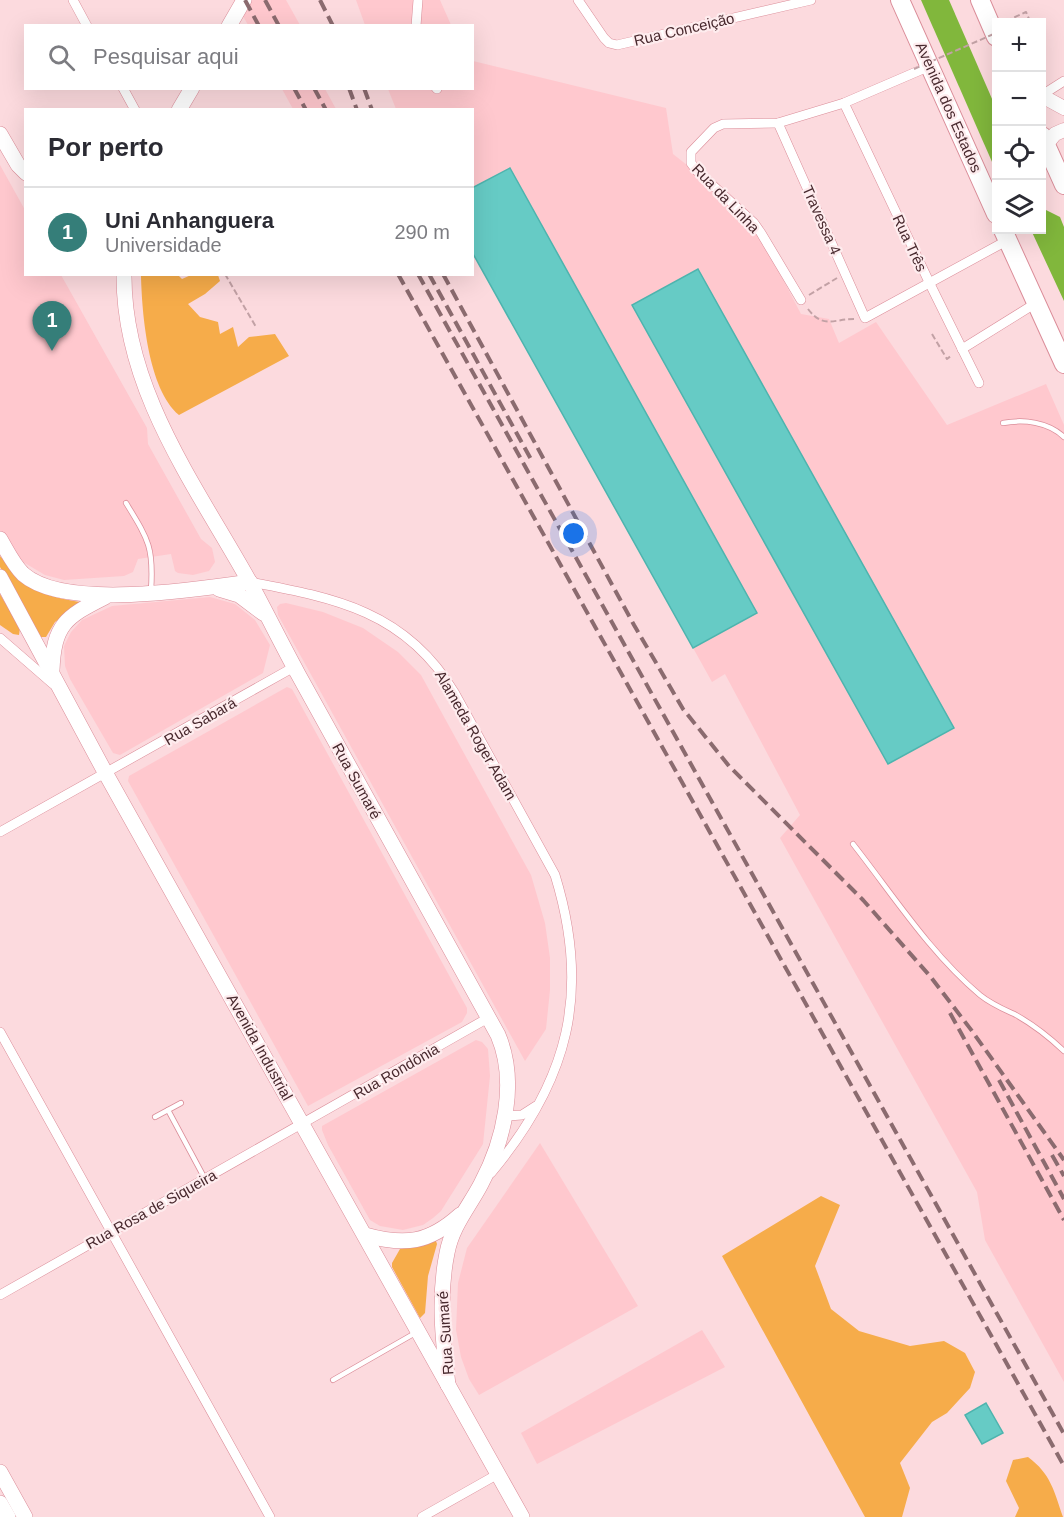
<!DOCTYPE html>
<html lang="pt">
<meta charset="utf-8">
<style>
body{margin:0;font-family:Helvetica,sans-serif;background:#f2f2f3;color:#2b2b33}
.controls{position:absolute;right:18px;top:18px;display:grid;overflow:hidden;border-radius:0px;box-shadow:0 6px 24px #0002}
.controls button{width:54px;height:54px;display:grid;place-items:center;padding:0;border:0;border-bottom:2px solid #e1e1e2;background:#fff;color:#2b2b33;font:30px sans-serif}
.you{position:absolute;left:574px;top:534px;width:21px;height:21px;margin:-15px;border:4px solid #fff;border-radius:50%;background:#1a73e8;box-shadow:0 0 0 9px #1a73e833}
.badge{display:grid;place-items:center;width:39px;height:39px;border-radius:50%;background:#357e79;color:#fff;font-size:20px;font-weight:700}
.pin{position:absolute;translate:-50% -50px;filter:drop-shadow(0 2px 3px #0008)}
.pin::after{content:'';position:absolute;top:32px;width:21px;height:18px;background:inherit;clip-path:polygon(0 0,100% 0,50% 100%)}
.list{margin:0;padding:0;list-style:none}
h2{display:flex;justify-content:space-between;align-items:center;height:78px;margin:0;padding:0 24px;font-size:26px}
h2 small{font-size:20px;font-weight:400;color:#7c7c81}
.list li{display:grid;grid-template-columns:39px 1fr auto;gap:18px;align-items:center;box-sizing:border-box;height:90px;padding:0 24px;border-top:2px solid #e1e1e2}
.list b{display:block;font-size:22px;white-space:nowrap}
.list p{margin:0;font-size:20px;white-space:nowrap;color:#7c7c81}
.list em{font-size:20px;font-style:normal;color:#7c7c81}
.icon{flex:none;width:33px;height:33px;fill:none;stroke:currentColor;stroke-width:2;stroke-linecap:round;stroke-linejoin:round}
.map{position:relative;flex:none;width:1064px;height:1517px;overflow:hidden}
.search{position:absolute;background:#fff;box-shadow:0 6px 24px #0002;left:24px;top:24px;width:450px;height:66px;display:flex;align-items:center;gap:15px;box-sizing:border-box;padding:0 21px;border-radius:0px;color:#7c7c81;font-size:22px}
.panel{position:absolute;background:#fff;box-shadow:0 6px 24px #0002;left:24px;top:108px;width:450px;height:168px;border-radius:0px}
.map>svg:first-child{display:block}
.built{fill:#ffc8ce}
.green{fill:#f6ac4a}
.water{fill:#81b73c}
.building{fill:#66cbc5;stroke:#4db4ae;stroke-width:1.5}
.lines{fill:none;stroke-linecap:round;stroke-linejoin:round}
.lane-casing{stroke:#db8d99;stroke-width:6}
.street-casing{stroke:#db8d99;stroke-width:10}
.secondary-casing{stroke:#db8d99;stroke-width:15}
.primary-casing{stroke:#db8d99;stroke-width:16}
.highway-casing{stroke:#db8d99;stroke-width:20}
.path{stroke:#c2a1a5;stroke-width:2;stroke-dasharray:6 3;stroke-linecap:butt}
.lane{stroke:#fff;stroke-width:4.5}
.street{stroke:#fff;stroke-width:9}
.secondary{stroke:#fff;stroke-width:14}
.primary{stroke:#fff;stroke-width:15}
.highway{stroke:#fff;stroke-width:18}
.rail{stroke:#8b6b6f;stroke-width:4;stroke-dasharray:12 6;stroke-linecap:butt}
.path-bridge{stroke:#c2a1a5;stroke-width:2;stroke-dasharray:6 3;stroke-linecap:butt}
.labels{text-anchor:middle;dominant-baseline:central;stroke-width:4.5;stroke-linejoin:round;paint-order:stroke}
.street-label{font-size:15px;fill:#48292e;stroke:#feecee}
</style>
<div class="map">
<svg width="1064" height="1517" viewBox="0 0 1064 1517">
<rect width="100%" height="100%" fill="#fcdade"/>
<!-- built -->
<g class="built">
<path d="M234 0H286L300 25H248Z"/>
<path d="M356 0H440L451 25H365Z"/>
<path d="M473 61 666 108 673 154 749 214 801 314 829 319 839 343 876 322 947 425 1046 384 1064 425V1382L985 1240 977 1192 780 838 800 815 725 674 712 682 473 252 472 110 396 109 388 89 472 88Z"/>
<path d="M282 89H325L336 109H293Z"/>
<path d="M0 165 25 210 26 274 61 275 147 428 148 444 201 539 212 548 215 562 209 571 193 575 178 573 175 571 171 554 138 559 133 572 124 576 64 580 45 575 18 559 12 552 0 531Z"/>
<path d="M210 597 235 604 255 620 270 645 263 673 120 755 113 753 70 679 65 666 64 646 71 632 82 620 112 606Z"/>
<path d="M286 603 323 612 363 628 398 652 421 675 531 875 545 923 550 958V990L546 1029 525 1061 278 615 277 607 280 604Z"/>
<path d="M287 687 292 689 467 1008V1013L462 1022 308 1106 128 781 129 776Z"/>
<path d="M476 1040 482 1042 488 1049 490 1076 483 1144 441 1211 433 1218 423 1225 403 1230 380 1226 370 1220 328 1145 322 1130V1126Z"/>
<path d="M540 1143 638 1306 479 1395 469 1379 461 1357 456 1330 458 1283 467 1248Z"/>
<path d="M702 1330 725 1367 537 1464 521 1433Z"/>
</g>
<!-- green -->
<g class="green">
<path d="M141 276 178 275 182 279 191 275H218L220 281 205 294 188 304 200 317 218 322 220 334 233 327 238 347 249 337 275 334 289 356 179 415C148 389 142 314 141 276Z"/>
<path d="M0 556C5 561 9 569 15 575 32 593 56 598 80 602L81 603 55 622 46 637H41L0 567Z"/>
<path d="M0 594 20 628 19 635 13 634 0 625Z"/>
<path d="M821 1196 840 1205 815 1266 831 1309 859 1331 910 1346 944 1341 965 1353 975 1372 970 1388 947 1413 932 1422 900 1463 910 1488 902 1517H865L722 1256Z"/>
<path d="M432 1240 436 1241 437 1244 428 1276 425 1313 420 1318 392 1267V1263L400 1249Z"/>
<path d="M1028 1457C1051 1474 1054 1491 1063 1517H1015L1019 1508 1006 1481 1013 1460Z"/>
</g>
<!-- water -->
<g class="water">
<path d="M921 0H949L996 108V171Z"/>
<path d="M1042 208 1060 217 1064 227V301L1031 230H1042Z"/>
</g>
<!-- building -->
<g class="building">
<path d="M510 168 757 613 693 648 472 252V188Z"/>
<path d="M698 269 954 728 888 764 632 305Z"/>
<path d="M986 1403 1003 1433 982 1444 965 1415Z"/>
</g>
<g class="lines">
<defs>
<g id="lane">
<path d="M1003 423C1024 419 1048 422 1064 437"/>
<path d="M126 503C148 539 154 547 151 590"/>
<path d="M853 844C893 895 930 953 980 995 991 1004 1003 1009 1016 1015 1034 1025 1049 1037 1064 1051"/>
<path d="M168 1110 205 1179"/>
<path d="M155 1117 181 1103"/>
<path d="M333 1380 417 1332"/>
</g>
<g id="street">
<path d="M73 0 87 26"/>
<path d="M578 0 604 38 609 43 617 45 811 0"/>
<path d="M416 26 418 0"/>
<path d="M123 88 135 110"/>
<path d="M436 88 437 89"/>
<path d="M1042 95 1064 81"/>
<path d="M844 103 930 284 979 383"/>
<path d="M778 123 865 318 1008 240"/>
<path d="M801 300 761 233 754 223 697 171 691 163V152L714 128 723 124 778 123 844 103 930 66"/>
<path d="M962 349 1036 303"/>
<path d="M250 582C336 598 406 612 454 692L555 875C591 992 569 1080 491 1173"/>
<path d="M0 638 53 684"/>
<path d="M0 832 294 667"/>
<path d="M0 1032 270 1517"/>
<path d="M506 1116 522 1115 536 1106"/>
<path d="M0 1295 488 1018"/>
<path d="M422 1517 498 1474"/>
</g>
<g id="secondary">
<path d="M1042 96 1064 108"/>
<path d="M1045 146 1055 134 1064 130"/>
</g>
<g id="primary">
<path d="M229 26 244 0"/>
<path d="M179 110 192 88"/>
<path d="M0 134 18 165 26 173"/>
<path d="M124 274C123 389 196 486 249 581 266 612 281 643 298 674 364 795 431 915 498 1035 518 1082 504 1141 481 1184 469 1207 452 1226 447 1253 438 1297 443 1341 448 1385"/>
<path d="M0 539C7 551 13 564 23 574 65 611 196 589 250 582"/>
<path d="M0 577 106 774 522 1517"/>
<path d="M219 589 239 595 263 613"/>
<path d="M52 670C54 625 65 617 105 597"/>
<path d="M365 1235C405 1246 429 1243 460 1215"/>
<path d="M0 1472 25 1517"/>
<path d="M0 1503 8 1517"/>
</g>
<g id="highway">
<path d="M900 0 996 214"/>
<path d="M980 0 996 37"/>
<path d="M1042 136 1064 185"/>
<path d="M1003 230 1064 364"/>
</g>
</defs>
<!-- lane casing -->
<use href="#lane" class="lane-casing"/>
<!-- street casing -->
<use href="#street" class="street-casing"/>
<!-- secondary casing -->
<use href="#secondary" class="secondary-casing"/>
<!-- primary casing -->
<use href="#primary" class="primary-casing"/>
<!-- highway casing -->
<use href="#highway" class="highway-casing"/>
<!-- path -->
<g class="path">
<path d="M1006 21 1026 12 1029 19 1021 22"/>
<path d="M225 274 256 327"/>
<path d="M809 295 837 278"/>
<path d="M808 309C823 329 834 319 854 319"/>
<path d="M932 334 947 359 952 355"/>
</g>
<!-- lane -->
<use href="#lane" class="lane"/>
<!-- street -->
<use href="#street" class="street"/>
<!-- secondary -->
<use href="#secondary" class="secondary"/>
<!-- primary -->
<use href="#primary" class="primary"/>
<!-- highway -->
<use href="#highway" class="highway"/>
<!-- rail -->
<g class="rail">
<path d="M245 0 259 26"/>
<path d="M265 0 279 26"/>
<path d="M320 0 333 26"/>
<path d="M294 88 306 110"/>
<path d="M314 88 326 110"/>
<path d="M349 88 357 110"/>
<path d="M364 88 372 110"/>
<path d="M398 274 1064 1466"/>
<path d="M418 274 1064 1434"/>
<path d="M429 274 532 461"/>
<path d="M443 274 634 625 683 709 729 766 863 900 930 976 972 1031 1064 1160"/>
<path d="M950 1013 1064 1220"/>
<path d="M999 1080 1064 1199"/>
<path d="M1052 1155 1064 1176"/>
</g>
<!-- path-bridge -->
<path class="path-bridge" d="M914 69 996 33"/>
</g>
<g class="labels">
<!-- street labels -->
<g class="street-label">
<text transform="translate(684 29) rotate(-13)">Rua Conceição</text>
<text transform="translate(949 107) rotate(66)">Avenida dos Estados</text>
<text transform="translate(726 198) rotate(46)">Rua da Linha</text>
<text transform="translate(822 220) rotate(66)">Travessa 4</text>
<text transform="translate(910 243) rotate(65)">Rua Três</text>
<text transform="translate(200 721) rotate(-30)">Rua Sabará</text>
<text transform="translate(476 735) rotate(60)">Alameda Roger Adam</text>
<text transform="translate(357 781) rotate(61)">Rua Sumaré</text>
<text transform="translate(260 1047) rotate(61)">Avenida Industrial</text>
<text transform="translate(396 1071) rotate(-30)">Rua Rondônia</text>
<text transform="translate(151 1209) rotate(-29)">Rua Rosa de Siqueira</text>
<text transform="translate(445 1333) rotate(-94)">Rua Sumaré</text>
</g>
</g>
</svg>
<div class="controls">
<button>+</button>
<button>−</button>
<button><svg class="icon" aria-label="locate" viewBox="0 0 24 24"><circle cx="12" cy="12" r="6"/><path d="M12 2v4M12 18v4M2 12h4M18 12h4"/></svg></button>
<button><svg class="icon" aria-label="layers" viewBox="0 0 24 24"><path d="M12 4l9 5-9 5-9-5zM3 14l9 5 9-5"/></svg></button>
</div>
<div class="you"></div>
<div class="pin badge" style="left:52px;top:351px">1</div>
<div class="search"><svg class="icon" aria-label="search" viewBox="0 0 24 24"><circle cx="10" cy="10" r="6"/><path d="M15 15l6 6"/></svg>Pesquisar aqui</div>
<section class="panel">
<h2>Por perto<small></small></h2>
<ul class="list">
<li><span class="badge">1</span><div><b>Uni Anhanguera</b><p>Universidade</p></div><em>290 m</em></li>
</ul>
</section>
</div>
